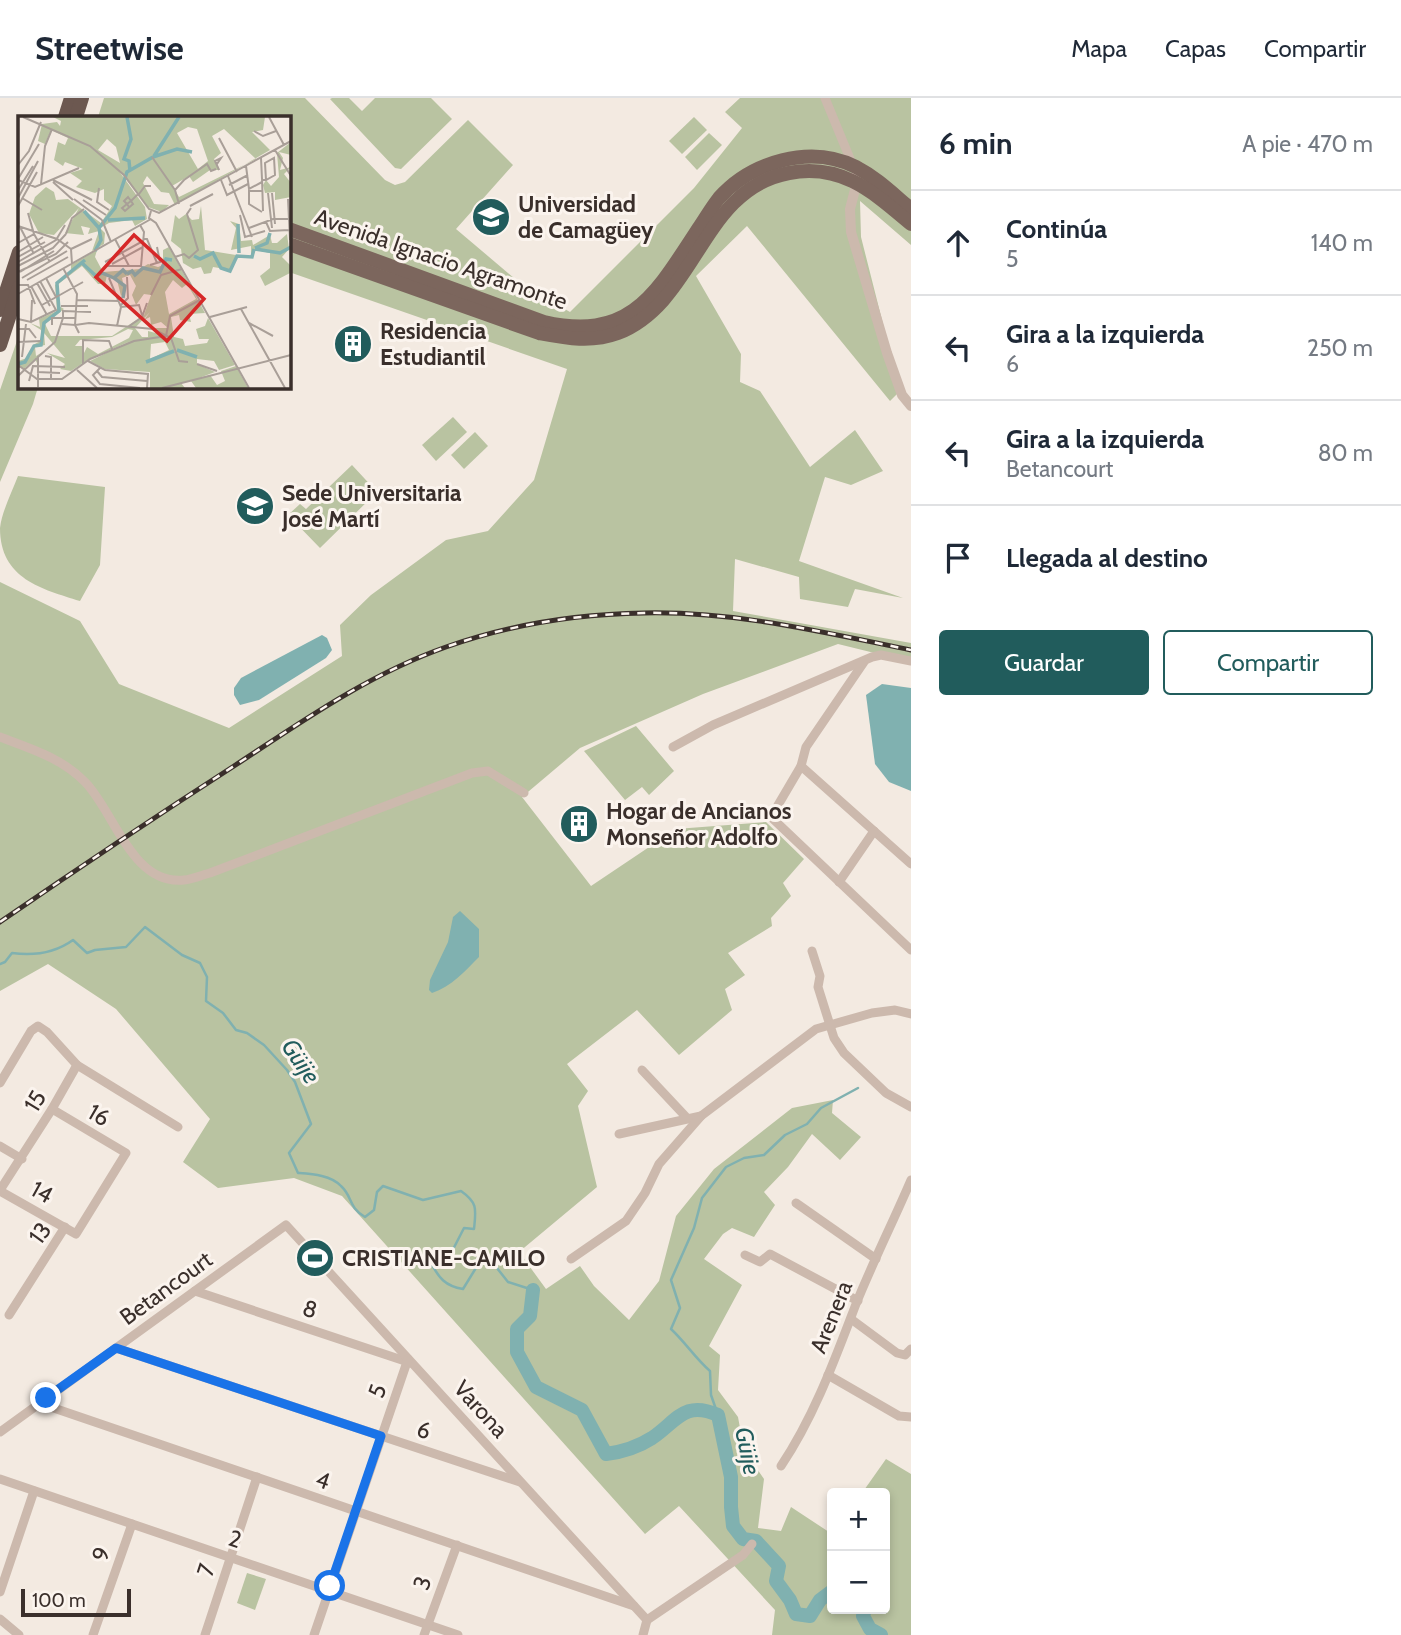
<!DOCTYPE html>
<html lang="es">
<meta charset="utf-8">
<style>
body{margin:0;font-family:Cabin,sans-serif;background:#f6f6f7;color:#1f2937}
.controls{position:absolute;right:21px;bottom:21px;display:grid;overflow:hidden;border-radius:7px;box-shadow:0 4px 10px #0003}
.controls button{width:63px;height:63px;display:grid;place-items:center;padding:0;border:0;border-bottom:2px solid #e0e1e3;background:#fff;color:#1f2937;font:35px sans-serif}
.scale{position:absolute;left:21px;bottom:18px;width:110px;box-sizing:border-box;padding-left:7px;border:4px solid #3a2f2b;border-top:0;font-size:19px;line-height:24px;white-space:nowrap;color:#3a2f2b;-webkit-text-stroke:5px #fbf4ee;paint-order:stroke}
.stop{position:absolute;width:21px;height:21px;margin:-16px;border:5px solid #1a73e8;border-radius:50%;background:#fff}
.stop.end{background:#1a73e8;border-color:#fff;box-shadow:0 2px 7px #0008}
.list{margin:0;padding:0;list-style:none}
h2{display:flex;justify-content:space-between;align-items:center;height:91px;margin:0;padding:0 28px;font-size:30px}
h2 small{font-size:23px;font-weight:400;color:#747a83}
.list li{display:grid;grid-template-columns:46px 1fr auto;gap:21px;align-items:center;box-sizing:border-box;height:105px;padding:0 28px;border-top:2px solid #e0e1e3}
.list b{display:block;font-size:26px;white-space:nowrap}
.list p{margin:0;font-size:23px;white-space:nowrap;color:#747a83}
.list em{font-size:23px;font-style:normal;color:#747a83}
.actions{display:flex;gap:14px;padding:21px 28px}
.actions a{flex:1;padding:16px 0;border:2px solid #215c5c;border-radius:7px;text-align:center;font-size:24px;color:#215c5c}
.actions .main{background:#215c5c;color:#fff}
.icon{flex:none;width:38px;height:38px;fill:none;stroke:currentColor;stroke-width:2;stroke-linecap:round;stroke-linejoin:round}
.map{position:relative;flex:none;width:911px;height:1537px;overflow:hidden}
header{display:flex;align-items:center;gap:42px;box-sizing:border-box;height:98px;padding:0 35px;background:#fff;border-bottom:2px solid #e0e1e3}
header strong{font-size:33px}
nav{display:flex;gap:38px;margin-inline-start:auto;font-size:24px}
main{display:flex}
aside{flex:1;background:#fff}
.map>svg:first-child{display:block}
.green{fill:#b9c3a1}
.water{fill:#80b1b0}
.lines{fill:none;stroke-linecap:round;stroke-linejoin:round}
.stream{stroke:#80b1b0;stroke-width:2.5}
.river{stroke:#80b1b0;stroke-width:14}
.minor{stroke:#ccb9ad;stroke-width:9}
.tertiary{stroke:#ccb9ad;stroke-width:10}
.primary{stroke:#7c665d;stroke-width:14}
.trunk{stroke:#6c5850;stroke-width:14}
.rail-casing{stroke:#3a2f2b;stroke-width:5}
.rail{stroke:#fbf4ee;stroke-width:2.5;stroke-dasharray:8;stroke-linecap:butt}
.route{stroke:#1a73e8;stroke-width:9}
.labels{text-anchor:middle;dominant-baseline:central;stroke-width:6;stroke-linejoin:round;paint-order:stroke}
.poi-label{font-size:23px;font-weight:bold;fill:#3a2f2b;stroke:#fbf4ee;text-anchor:start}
.street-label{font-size:23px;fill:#3a2f2b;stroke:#fbf4ee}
.water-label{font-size:24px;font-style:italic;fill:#215c5c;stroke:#fbf4ee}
.inset-river{fill:none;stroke:#80b1b0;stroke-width:3.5}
.inset-road{fill:none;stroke:#a99f98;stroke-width:2}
.view{fill:#d62828;fill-opacity:0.15;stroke:#d62828;stroke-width:3.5}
.inset-edge{fill:none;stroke:#3a2f2b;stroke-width:3.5}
</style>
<header>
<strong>Streetwise</strong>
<nav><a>Mapa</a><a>Capas</a><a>Compartir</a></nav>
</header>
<main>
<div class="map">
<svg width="911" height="1537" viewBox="0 0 911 1537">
<rect width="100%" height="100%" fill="#f3eae1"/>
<!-- green -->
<g class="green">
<path d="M104 0H305L385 82 395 87 405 84 468 22 513 67 456 131 521 186 570 214 694 90 742 30 725 14 740 0H911V147L860 103 861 139 900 293 890 303 747 128 696 178 741 256 740 284 760 293 810 369 855 332 883 373 851 387 825 379 799 463 903 500 855 491 848 509 800 501 799 479 735 461 733 513 911 545V564L838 546 703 596 580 650 522 699 591 788 676 731 766 724 804 761 783 785 791 798 771 820 772 828 728 855 745 877 725 891 732 912 679 957 637 912 567 966 588 993 578 1008 597 1089 519 1154 546 1191 580 1168 594 1188 629 1222 659 1183 676 1118 714 1071 792 1010 833 1002 832 1015 861 1039 840 1062 812 1036 788 1069 764 1094 775 1107 754 1139 732 1130 723 1136 704 1161 742 1187 709 1248 720 1257 718 1292 738 1319 744 1352 764 1381 758 1430 781 1433 791 1409 832 1436V1511H885V1395H862L886 1361 911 1376V1537H772L775 1512 679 1408 645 1436 342 1098 294 1080 218 1090 183 1064 210 1021 116 911 48 866 0 893V484L80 523 119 586 229 630 342 558 340 527 371 497 446 442 488 433 534 382 567 271 289 174V19H98Z"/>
<path d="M332 0H349L362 13 375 0H431L452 21 401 71 395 70 330 1Z"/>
<path d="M694 19 707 32 682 56 669 43Z"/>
<path d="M709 35 722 47 697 72 685 59Z"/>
<path d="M19 237V289H38L33 306 0 384V292Z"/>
<path d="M453 319 467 334 436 363 422 347Z"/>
<path d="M475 334 488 348 464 371 451 357Z"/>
<path d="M352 367 377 394 320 450 288 417 300 406 306 411Z"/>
<path d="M18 378 105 389 100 467 80 503C42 491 0 481 0 430 2 413 12 394 18 378Z"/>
<path d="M636 628 674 673 649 697 642 689 625 702 584 653Z"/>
<path d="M247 1475 266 1481 255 1512 237 1505Z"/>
</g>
<!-- water -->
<g class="water">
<path d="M322 537 327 540 332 552 326 560 259 602 240 607 234 597V590L241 580Z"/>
<path d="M882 586 911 590V693L889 684 875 666 866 597Z"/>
<path d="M460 813 479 831V859C465 873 451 889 432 895L429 892 430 882 448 844 453 819Z"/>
</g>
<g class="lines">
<!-- stream -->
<g class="stream">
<path d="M0 866 5 864 12 855C34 858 55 855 73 842L87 855 95 852 126 849 145 829 182 857 200 865 207 879 206 903 223 915 236 932 247 935 264 947 287 972 295 984 311 1026 289 1055 298 1075C312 1076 331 1077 341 1088 353 1099 348 1109 365 1119L374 1112 377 1094 383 1088 423 1102 461 1093C478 1105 476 1111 474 1131L464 1130 445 1167 431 1165C439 1180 445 1188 463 1191L479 1165H493L508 1184 533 1192"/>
<path d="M718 1317 711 1297 710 1273C695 1260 686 1245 671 1231L680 1210 671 1182 694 1130 702 1100 726 1069 744 1060 764 1057 785 1037 807 1026 821 1010 858 990"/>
</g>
<!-- river -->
<g class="river">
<path d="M533 1192 530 1218 517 1231V1254L536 1289 582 1312 606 1356C622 1354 638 1349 652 1340 677 1323 684 1302 718 1317L731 1379V1409L733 1428 743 1441 756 1443 779 1468 776 1483 790 1502 796 1516 810 1518 820 1502 832 1493"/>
<path d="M865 1511 863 1518 870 1531 881 1537"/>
</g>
<!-- minor -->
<g class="minor">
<path d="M825 0 853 68"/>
<path d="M864 564 806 649 801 668 771 719 911 852"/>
<path d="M0 639C31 651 62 660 85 684 114 713 132 788 184 782 193 781 202 777 210 775L472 675 488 673 524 695"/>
<path d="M673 649 713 627 872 559 881 557 911 563"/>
<path d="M801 668 911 766"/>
<path d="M839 784 874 733"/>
<path d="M812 853 820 878 818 889 834 940 844 955 886 995 911 1009"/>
<path d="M642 972 687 1020"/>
<path d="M0 985 31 933 38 928 47 934 77 967 178 1029"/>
<path d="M619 1036 701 1018"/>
<path d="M0 1048 22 1061"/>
<path d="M0 1092 52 1011 77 967"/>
<path d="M0 1093 76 1136 126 1055 52 1011"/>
<path d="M796 1105 876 1161"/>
<path d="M745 1157 760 1164 770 1156 858 1203"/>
<path d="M571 1161 626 1123 645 1095 659 1066 701 1018 816 931 872 915 895 912 911 916"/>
<path d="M195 1193 411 1265"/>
<path d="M9 1217 65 1129"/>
<path d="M851 1221 897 1255 905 1257 911 1251"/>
<path d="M116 1250 520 1384"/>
<path d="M828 1277 899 1318 911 1319"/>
<path d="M39 1305 634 1508"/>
<path d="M0 1334 286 1127 647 1522"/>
<path d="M781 1368C814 1319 835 1261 856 1206 873 1164 893 1124 911 1082"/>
<path d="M0 1381 458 1537"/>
<path d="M0 1494 34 1393"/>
<path d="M0 1521 19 1537"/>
<path d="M647 1522 743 1457 752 1446"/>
<path d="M93 1537 132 1426"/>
<path d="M205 1537 257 1379"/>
<path d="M314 1537 408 1261"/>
<path d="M424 1537 457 1447"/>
<path d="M643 1537 647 1522"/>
</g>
<!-- tertiary -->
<path class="tertiary" d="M855 78 857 84 850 111 851 134 887 255 902 297 911 308"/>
<!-- primary -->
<g class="primary">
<path d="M289 131 544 224C631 244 656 195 698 131 705 121 711 110 719 100 751 64 810 46 856 69 877 80 893 96 911 111"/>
<path d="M289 146 539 235C566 240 591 245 618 235 697 204 701 91 789 75 842 65 873 94 911 126"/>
</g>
<!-- trunk -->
<g class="trunk">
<path d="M65 19 71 0"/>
<path d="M76 19 82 0"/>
<path d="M0 212 19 154"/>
<path d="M0 247 19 189"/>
</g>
<defs>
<path id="rail" d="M0 824C77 771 155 719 234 668 301 624 369 576 446 549 508 527 578 516 644 515 735 513 822 534 911 552"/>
</defs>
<!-- rail casing -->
<use href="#rail" class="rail-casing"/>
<!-- rail -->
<use href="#rail" class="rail"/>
</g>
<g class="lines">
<!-- route -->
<path class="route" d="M46 1300 116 1250 381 1338 330 1488"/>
</g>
<!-- icons -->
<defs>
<symbol id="university-disc" viewBox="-11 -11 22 22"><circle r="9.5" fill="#215c5c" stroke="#fbf4ee"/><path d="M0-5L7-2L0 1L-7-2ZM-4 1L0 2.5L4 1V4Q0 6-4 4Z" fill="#fff"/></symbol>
<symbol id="building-disc" viewBox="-11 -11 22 22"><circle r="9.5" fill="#215c5c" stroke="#fbf4ee"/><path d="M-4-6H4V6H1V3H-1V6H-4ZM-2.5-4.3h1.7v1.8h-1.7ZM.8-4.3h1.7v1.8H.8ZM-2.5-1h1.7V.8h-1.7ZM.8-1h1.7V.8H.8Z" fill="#fff"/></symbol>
<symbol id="stadium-disc" viewBox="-11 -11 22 22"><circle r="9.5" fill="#215c5c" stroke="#fbf4ee"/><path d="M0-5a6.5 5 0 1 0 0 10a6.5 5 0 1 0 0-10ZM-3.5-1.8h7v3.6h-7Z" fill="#fff"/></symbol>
</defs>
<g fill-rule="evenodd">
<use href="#university-disc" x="469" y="97" width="44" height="44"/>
<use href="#building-disc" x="331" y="224" width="44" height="44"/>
<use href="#university-disc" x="233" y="386" width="44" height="44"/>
<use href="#building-disc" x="557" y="704" width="44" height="44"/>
<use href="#stadium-disc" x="293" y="1138" width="44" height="44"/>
</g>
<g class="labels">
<!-- poi labels -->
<g class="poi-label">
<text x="518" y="106">Universidad<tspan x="518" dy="26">de Camagüey</tspan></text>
<text x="380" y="233">Residencia<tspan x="380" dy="26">Estudiantil</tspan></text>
<text x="282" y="395">Sede Universitaria<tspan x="282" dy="26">José Martí</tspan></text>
<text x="606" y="713">Hogar de Ancianos<tspan x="606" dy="26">Monseñor Adolfo</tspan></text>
<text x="342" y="1160">CRISTIANE-CAMILO</text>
</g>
<!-- street labels -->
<g class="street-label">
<text transform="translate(441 161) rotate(19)">Avenida Ignacio Agramonte</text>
<text transform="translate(35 1003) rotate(-59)">15</text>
<text transform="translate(99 1017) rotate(30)">16</text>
<text transform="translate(42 1094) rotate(29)">14</text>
<text transform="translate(40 1135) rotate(-54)">13</text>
<text transform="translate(166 1190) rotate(-36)">Betancourt</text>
<text transform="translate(310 1211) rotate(18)">8</text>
<text transform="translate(831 1219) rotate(-68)">Arenera</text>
<text transform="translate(377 1293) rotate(-70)">5</text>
<text transform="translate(481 1311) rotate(48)">Varona</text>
<text transform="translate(424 1332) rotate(18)">6</text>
<text transform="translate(323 1382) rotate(19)">4</text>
<text transform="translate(235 1441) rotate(19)">2</text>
<text transform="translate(101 1456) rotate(-71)">9</text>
<text transform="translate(206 1472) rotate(-72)">7</text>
<text transform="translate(422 1485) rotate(-70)">3</text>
</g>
<!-- water labels -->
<g class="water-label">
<text transform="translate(301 963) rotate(56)">Güije</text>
<text transform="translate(748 1353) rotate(79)">Güije</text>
</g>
</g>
<!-- overview -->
<g transform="translate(18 18)">
<rect width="273" height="273" fill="#f3eae1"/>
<path d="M35 1H247L245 14 234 16 252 34 157 89 151 77 143 76 129 60 125 67 136 88 151 89 144 96 130 91 98 51 127 91 129 103 117 110 114 104 91 107 82 112 87 117 86 128 74 135 81 115 70 118 72 112 63 110 66 119 47 117 61 92 36 119 21 117 11 98 17 81 28 71 36 76 38 84 50 83 83 107 94 90 86 84V73L77 77 58 71 64 65 52 57 65 53 47 46 45 50 36 44 40 26 47 29 50 22 33 14 27 28 20 25 24 8 39 6 42 10 43 5ZM170 11 179 13 190 45 180 53 159 17ZM206 13 238 43 161 81 154 70 171 60 175 66 192 54H202L196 43 203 37 194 20ZM89 23 98 31 102 47 80 34ZM273 26V39L261 36 265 42 262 54 273 51 266 58 273 67V81L257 84V76L247 77 245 69 248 64 253 70 261 61 259 37ZM183 90 187 134 218 139 213 154 195 151 193 157 186 158 183 151 175 153 165 147 163 133 153 125 157 99 161 103 168 98 174 104 181 103ZM212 105 221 108 223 125 234 124 235 129 252 119 254 127H259L269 118 271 133 264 141 272 149V157L247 170 242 160 252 152V137L238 134 233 141V130L213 134 218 112ZM151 131 187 197 171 198 173 206 162 204 161 199 153 201 156 221 165 223 167 230 189 227 191 223H181L178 213 187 210 190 202 217 249 201 254 196 245 179 243V248L197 256 181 262 192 259 199 269 207 265 203 255 218 250 230 272H178L173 265 163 267 167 272H132V256L87 253 72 245 113 225 71 243 53 255 42 253 47 248 29 237 47 242 26 217 27 229 17 231 18 240 34 230 20 240V249L17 243 7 252H0V245L12 241 15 229 24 224 23 214 12 207 22 211 21 203 39 195 37 169 53 156V149L79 134 77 141 85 156 122 153 130 148 140 151 145 149V134ZM64 150 80 168H87L89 159 99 164 103 180 107 176 104 162 112 159 118 170 114 179 118 189 126 178 133 179 126 199 94 220H33L27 208 46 193 41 190 39 169ZM155 164 164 172 169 168 178 183 151 198 147 176ZM132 196 126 204 132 201 133 209 143 206 150 212H136L145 219 130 215V221H124L117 212ZM110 213 115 214 111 222 80 238 69 231 64 241V230H57L62 224 94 221ZM147 226 151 234 132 243 133 228Z" fill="#b9c3a1" fill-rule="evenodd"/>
<path class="inset-river" d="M109 1 113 23 106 43 111 45 112 55M136 40 161 1M135 41 159 33 174 36M66 95 81 112M90 104 127 102M220 108 221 137M237 132 249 127 252 117M237 133 262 137 273 131M77 135 83 124 81 112 97 92 109 56 135 41M176 140 182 143 195 137 203 152 212 155 219 140 234 141 236 133M64 147 78 160 84 157 96 162 105 154 109 158M109 158 114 155 117 159 125 152 142 156 148 143 154 144M96 162 107 170 105 182M159 234 179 241M128 246 156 235M0 248 7 246 16 230 23 229 26 207 41 195 39 167 67 144"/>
<path class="inset-road" d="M5 1 72 30 106 59 131 93 141 97 273 25M251 1 266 29M236 15 245 20 258 15M201 22 219 56M257 34 273 60M134 41 157 74M243 42 244 63M199 48 203 42 197 45 201 54M0 49 11 35 23 6M228 50 231 73 244 66M210 60 234 121M244 62 245 95M0 63 21 28M0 64 17 71 61 52M35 64 74 84M203 64 209 79 230 68M244 64H248L257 59 256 42 247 47 248 64M35 66 55 84M23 68 27 30 34 13M211 69 230 59M81 72 79 86 91 94M0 74 15 50M250 77 254 112M254 77 257 108M0 82 20 45M4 82 24 94M56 83 84 104M270 83 272 124M65 84 88 99M161 88 157 74 166 64 189 48 193 55 198 53M0 90 19 56M172 90 195 78M111 91 109 88 106 85 110 81 113 85 115 88 107 95 104 92 109 88 113 85 119 79 121 78 127 70H133M133 95 131 102 138 107 231 272M244 96 231 88V75H244M222 99 227 121 247 115M84 104 93 126M248 106 252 115 271 114M0 110 39 123 53 133 54 148M2 111 16 138M231 112 255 103H273M16 118 32 146M48 118 54 102 66 93M97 123 111 150M125 123H129L139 147M0 127 16 118 10 97M53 133 74 123M0 136 25 121M0 141 27 126M157 141 166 138 171 142 180 134 169 98 173 92M0 146 38 124 47 109M87 146 125 125M94 148 125 131M132 149 142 146 139 131M0 150 35 132 48 118M89 150H123L126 116 122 109M0 156 38 138 50 126M2 156 36 135M4 162 49 135M28 162 38 181M91 162 103 191 99 210M9 164 50 141M19 167 32 190M0 169H10L17 188M13 170 29 199M0 178 133 103M133 179 143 159 164 153M58 184 101 185M24 189 65 166M103 189 110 182 109 161M43 190H70M103 191 121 189 124 199M223 193 267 272M192 201 229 191M0 203 13 206 38 194 22 165M13 206 14 184M231 207 255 220M44 208 57 209 59 178 45 152M34 209V202H45V195L73 196M110 211 124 201 129 187M0 213H11L18 222M61 217 57 209 71 207 135 213 153 222 161 245 170 246M0 226 23 225M27 240 33 241V263M4 241 8 208M70 245 87 254 130 258 129 272M65 248V224L91 225 94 233M179 248 199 255M0 249 19 263H44L72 243 116 225 148 220 152 200 182 184M83 251 75 259 82 268 122 272M59 254 79 272M79 255 84 261 129 265M19 256 42 257M0 260 19 242M11 265 15 250 47 251M20 271V241L37 226 45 202H58M144 272 273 239"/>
<path class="view" d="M116 119 186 183 149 225 78 161Z"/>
<rect width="273" height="273" class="inset-edge"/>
</g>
</svg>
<div class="controls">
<button>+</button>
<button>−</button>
</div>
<div class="scale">100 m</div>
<div class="stop" style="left:330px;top:1488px"></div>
<div class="stop end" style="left:46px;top:1300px"></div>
</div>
<aside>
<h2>6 min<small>A pie · 470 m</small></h2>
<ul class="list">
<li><svg class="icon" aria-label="ahead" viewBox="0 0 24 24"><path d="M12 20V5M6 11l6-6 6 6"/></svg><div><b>Continúa</b><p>5</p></div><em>140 m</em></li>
<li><svg class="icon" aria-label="left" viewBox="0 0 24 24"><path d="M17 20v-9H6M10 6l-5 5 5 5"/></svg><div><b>Gira a la izquierda</b><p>6</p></div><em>250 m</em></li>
<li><svg class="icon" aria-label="left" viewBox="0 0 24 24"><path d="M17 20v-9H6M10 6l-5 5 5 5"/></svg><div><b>Gira a la izquierda</b><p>Betancourt</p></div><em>80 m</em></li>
<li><svg class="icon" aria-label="arrive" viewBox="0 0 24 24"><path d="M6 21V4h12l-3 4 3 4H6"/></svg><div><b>Llegada al destino</b></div></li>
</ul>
<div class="actions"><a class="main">Guardar</a><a>Compartir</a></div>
</aside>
</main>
